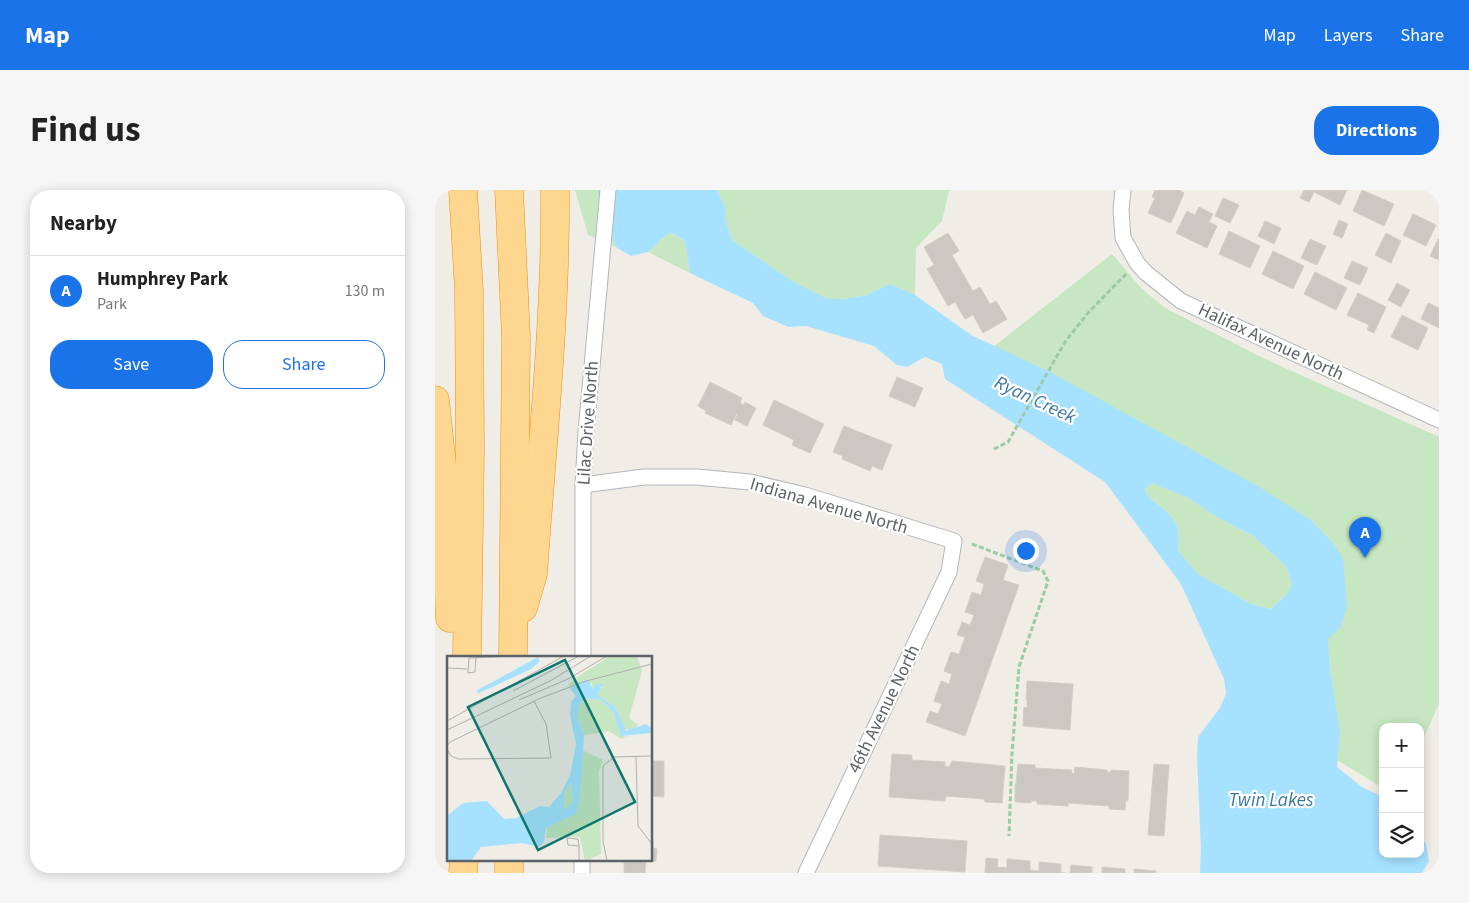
<!DOCTYPE html>
<meta charset="utf-8">
<style>
body{margin:0;font-family:"Source Sans 3",sans-serif;background:#f6f6f6;color:#222}
.controls{position:absolute;right:15px;bottom:15px;display:grid;overflow:hidden;border-radius:10px;box-shadow:0 2px 12px #0003}
.controls button{width:45px;height:45px;display:grid;place-items:center;padding:0;border:0;border-bottom:1px solid #e0e0e0;background:#fff;color:#222;font:25px sans-serif}
.you{position:absolute;left:590px;top:360px;width:18px;height:18px;margin:-12px;border:4px solid #fff;border-radius:50%;background:#1a73e8;box-shadow:0 0 0 8px #1a73e833}
.badge{display:grid;place-items:center;width:32px;height:32px;border-radius:50%;background:#1a73e8;color:#fff;font-size:16px;font-weight:700}
.pin{position:absolute;translate:-50% -41px;filter:drop-shadow(0 1px 2px #0008)}
.pin::after{content:'';position:absolute;top:26px;width:18px;height:15px;background:inherit;clip-path:polygon(0 0,100% 0,50% 100%)}
.list{margin:0;padding:0;list-style:none}
h2{display:flex;justify-content:space-between;align-items:center;height:65px;margin:0;padding:0 20px;font-size:21px}
h2 small{font-size:16px;font-weight:400;color:#767676}
.list li{display:grid;grid-template-columns:32px 1fr auto;gap:15px;align-items:center;box-sizing:border-box;height:70px;padding:0 20px;border-top:1px solid #e0e0e0}
.list b{display:block;font-size:19px;white-space:nowrap}
.list p{margin:0;font-size:16px;white-space:nowrap;color:#767676}
.list em{font-size:16px;font-style:normal;color:#767676}
.actions{display:flex;gap:10px;padding:15px 20px}
.actions a{flex:1;padding:11px 0;border:1px solid #1a73e8;border-radius:20px;text-align:center;font-size:18px;color:#1a73e8}
.actions .main{background:#1a73e8;color:#fff}
.icon{flex:none;width:28px;height:28px;fill:none;stroke:currentColor;stroke-width:2;stroke-linecap:round;stroke-linejoin:round}
.map{position:relative;flex:none;width:1004px;height:683px;overflow:hidden;border-radius:20px}
header{display:flex;align-items:center;gap:30px;box-sizing:border-box;height:70px;padding:0 25px;background:#1a73e8;color:#fff}
header strong{font-size:24px}
nav{display:flex;gap:28px;margin-inline-start:auto;font-size:18px}
.intro{display:flex;align-items:center;justify-content:space-between;box-sizing:border-box;height:120px;padding:0 30px}
h1{margin:0;font-size:35px}
.button{padding:12px 22px;border-radius:20px;background:#1a73e8;color:#fff;font-size:18px;font-weight:700}
main{display:flex;gap:30px;padding:0 30px}
aside{flex:1;background:#fff;border-radius:20px;box-shadow:0 2px 12px #0003}
.map>svg:first-child{display:block}
.green{fill:#c6e7c2}
.water{fill:#a6e2ff;fill-rule:evenodd}
.building{fill:#cbc7c3;stroke:#d4cec4}
.lines{fill:none;stroke-linecap:round;stroke-linejoin:round}
.minor-casing{stroke:#b3b7ba;stroke-width:17}
.motorway-casing{stroke:#f58f00;stroke-width:29}
.path{stroke:#9ccba4;stroke-width:3;stroke-dasharray:5 2.5;stroke-linecap:butt}
.minor{stroke:#fff;stroke-width:15}
.motorway{stroke:#fdd690;stroke-width:28}
.labels{text-anchor:middle;dominant-baseline:central;stroke-width:4.5;stroke-linejoin:round;paint-order:stroke}
.street-label{font-size:18px;fill:#5d6266;stroke:#fff}
.water-label{font-size:19px;font-style:italic;fill:#3c77a0;stroke:#fff}
.inset-road{fill:none;stroke:#b1b1af;stroke-width:1}
.view{fill:#0f766e;fill-opacity:0.15;stroke:#0f766e;stroke-width:2.5}
.inset-edge{fill:none;stroke:#5d6266;stroke-width:2.5}
</style>
<header>
<strong>Map</strong>
<nav><a>Map</a><a>Layers</a><a>Share</a></nav>
</header>
<div class="intro"><h1>Find us</h1><a class="button">Directions</a></div>
<main>
<aside>
<h2>Nearby<small></small></h2>
<ul class="list">
<li><span class="badge">A</span><div><b>Humphrey Park</b><p>Park</p></div><em>130 m</em></li>
</ul>
<div class="actions"><a class="main">Save</a><a>Share</a></div>
</aside>
<div class="map">
<svg width="1004" height="683" viewBox="0 0 1004 683">
<rect width="100%" height="100%" fill="#f0ece6"/>
<!-- green -->
<g class="green">
<path d="M140 0H163V4L181 57 153 45Z"/>
<path d="M282 0H514L507 31 481 58 480 105 455 94 432 105 409 109H393L357 91 297 50 290 28 291 19Z"/>
<path d="M237 43 250 51 255 83 213 62 231 45Z"/>
<path d="M677 64 707 99 730 118 828 168 1004 247V514L985 556V537H948V598L902 570 892 440 821 295 558 157Z"/>
<path d="M717 292 754 308 782 327 818 346 851 376 857 394 851 405 836 419 816 414 763 384 743 361C746 335 742 330 722 314 716 309 712 307 710 299Z"/>
</g>
<!-- water -->
<path class="water" d="M163 0H282L291 19 290 28 297 50 357 91 393 109H409L432 105 455 94 480 105 536 145 615 182 821 295 876 330 898 353 908 369 912 417 905 438 893 449 895 480 905 542 902 577 927 597 948 607V664H985V643L991 654 994 671 987 683H765L766 659 762 567 763 547 785 518 791 504 789 489 746 394 670 292 510 189 507 174 490 167 472 177 462 175 439 156 371 136 354 137 328 126 318 113 255 83 250 51 237 43 231 45 213 62 196 66 181 57 163 4ZM717 293 754 308 782 327 818 346 851 376 857 394 851 405 836 419 816 414 763 384 743 361C746 335 742 330 722 314 716 309 712 307 710 299Z"/>
<!-- building -->
<g class="building">
<path d="M720 0H744L749 3 736 33 713 23 720 8 717 7Z"/>
<path d="M869 0H912L905 15 879 2 874 12 865 8Z"/>
<path d="M927 0 959 14 949 36 918 21Z"/>
<path d="M788 8 804 15 795 33 780 26Z"/>
<path d="M764 17 778 24 774 32 782 36 772 58 741 43 752 21 760 25Z"/>
<path d="M978 24 1001 35 991 56 968 45Z"/>
<path d="M904 30 913 34 907 48 898 44Z"/>
<path d="M830 31 846 38 839 54 823 46Z"/>
<path d="M794 41 825 56 815 78 784 64Z"/>
<path d="M513 43 524 61 517 65 538 101 545 97 555 114 561 111 572 129 548 143 538 125 530 129 520 112 513 116 492 79 499 75 489 57Z"/>
<path d="M951 43 966 51 956 73 940 65Z"/>
<path d="M875 49 891 56 882 75 866 68Z"/>
<path d="M1003 49H1004V70L995 66Z"/>
<path d="M838 61 869 76 858 99 827 84Z"/>
<path d="M917 71 933 78 925 95 909 88Z"/>
<path d="M880 82 912 98 901 120 869 104Z"/>
<path d="M962 93 975 100 966 117 953 110Z"/>
<path d="M923 103 951 117 939 143 932 140 934 135 912 125Z"/>
<path d="M993 113 1004 118V138L986 129Z"/>
<path d="M967 125 993 138 983 160 956 147Z"/>
<path d="M462 187 488 198 480 217 454 206Z"/>
<path d="M275 192 307 208 305 213 309 215 310 212 321 218 312 236 300 230 303 224 302 223 296 235 270 223 271 221 263 216Z"/>
<path d="M339 210 389 234 375 263 357 255 359 250 328 235Z"/>
<path d="M409 236 457 255 447 280 437 276 435 281 407 269 408 266 398 262Z"/>
<path d="M550 367 573 375 568 390 584 395 530 546 491 532 495 521 503 524 507 514 499 511 506 491 514 494 517 484 509 481 516 462 524 464 530 447 522 445 527 432 535 435 539 425 530 422 537 402 546 405 549 394 541 391Z"/>
<path d="M592 491 638 494 635 540 588 536 589 517 592 518V510L591 509Z"/>
<path d="M457 564 477 565V570L510 572V576L514 577 517 571 570 576 567 613 550 612 549 609 511 606 510 611 454 607Z"/>
<path d="M216 571H229V607L217 606V625Z"/>
<path d="M583 574 600 575V578L637 580 636 583 639 584 640 577 672 580V582H676V580L694 581 693 611 691 610 690 620 674 619V616L633 613V616L602 614V611H596V613L580 612V594H581Z"/>
<path d="M719 574 734 575 729 646 713 645Z"/>
<path d="M445 645 532 651 530 682 443 676Z"/>
<path d="M216 651H218V658L222 659 221 671H211L210 683H189V670L188 669H216Z"/>
<path d="M551 668 563 669 562 677 572 678V669L595 671V680L604 681V672L626 674V683H631H550Z"/>
<path d="M636 675 657 677V683H635Z"/>
<path d="M667 677 690 679V683H667Z"/>
<path d="M699 679 721 681V683H699Z"/>
</g>
<g class="lines">
<defs>
<g id="minor">
<path d="M688 0 686 20 688 48 702 73 711 83 746 111 1004 230"/>
<path d="M148 295 209 287H262L315 292 370 305 519 351 514 382 371 683"/>
<path d="M148 467V295L151 242 173 0"/>
<path d="M147 683V669"/>
</g>
<g id="motorway">
<path d="M28 0 34 101 35 261 32 467"/>
<path d="M74 0 81 147 78 467"/>
<path d="M0 210 9 294 15 428"/>
<path d="M88 418 98 384C107 256 121 128 120 0"/>
<path d="M28 683 29 669"/>
<path d="M74 683V669"/>
</g>
</defs>
<!-- minor casing -->
<use href="#minor" class="minor-casing"/>
<!-- motorway casing -->
<use href="#motorway" class="motorway-casing"/>
<!-- path -->
<g class="path">
<path d="M559 259 573 252 630 152 653 123 691 84"/>
<path d="M537 354 608 381 613 391 584 477 577 563 574 646"/>
</g>
<!-- minor -->
<use href="#minor" class="minor"/>
<!-- motorway -->
<use href="#motorway" class="motorway"/>
</g>
<g class="labels">
<!-- street labels -->
<g class="street-label">
<text transform="translate(836 152) rotate(25)">Halifax Avenue North</text>
<text transform="translate(153 233) rotate(-86)">Lilac Drive North</text>
<text transform="translate(394 316) rotate(16)">Indiana Avenue North</text>
<text transform="translate(449 519) rotate(-64)">46th Avenue North</text>
</g>
<!-- water labels -->
<g class="water-label">
<text transform="translate(600 210) rotate(25)">Ryan Creek</text>
<text x="836" y="610">Twin Lakes</text>
</g>
</g>
<!-- overview -->
<g transform="translate(12 466)">
<rect width="205" height="205" fill="#f0ece6"/>
<path d="M164 0H190L195 15 183 58V63L191 69 185 76 175 72 168 51 149 39 156 30 146 33 145 27H129L123 33 122 28 133 19ZM140 42 154 44 167 57 177 81 184 80 174 83 162 75 137 79 130 61 132 49ZM135 94 156 104 152 115 154 198 138 205 133 181 99 182 100 171 118 161 133 141ZM124 126 126 144 120 153 117 151V138Z" fill="#c6e7c2"/>
<path d="M91 1 93 5 84 13 32 37 29 35ZM141 24 146 33 150 28H156L150 39 168 51 179 75 199 68 205 72V77L174 80 167 57 154 44 139 42 132 49 130 61 137 79 133 141 129 158 99 172 97 186 92 191 75 187 34 191 24 205H1L0 160 16 147 40 145 57 163 69 162 93 150 102 151 114 137 123 119 129 88 123 59 124 46 129 40 123 33 129 27ZM124 126 126 144 120 153 117 151V138Z" fill="#a6e2ff" fill-rule="evenodd"/>
<path class="inset-road" d="M29 2 28 16 21 17 22 2 68 0M0 12 20 13M66 35 132 0M72 44 121 23 160 0M0 65 117 0M0 74 103 25 144 0M0 90 3 86 94 42 139 25 205 8M0 93 4 100 11 103 104 102 99 68 87 45M189 100 191 170 205 188M132 190 121 189 120 182 131 183 132 190V205M160 205 156 185V110L167 101 205 100"/>
<path class="view" d="M118 4 188 146 91 194 21 51Z"/>
<rect width="205" height="205" class="inset-edge"/>
</g>
</svg>
<div class="controls">
<button>+</button>
<button>−</button>
<button><svg class="icon" aria-label="layers" viewBox="0 0 24 24"><path d="M12 4l9 5-9 5-9-5zM3 14l9 5 9-5"/></svg></button>
</div>
<div class="you"></div>
<div class="pin badge" style="left:930px;top:368px">A</div>
</div>
</main>
